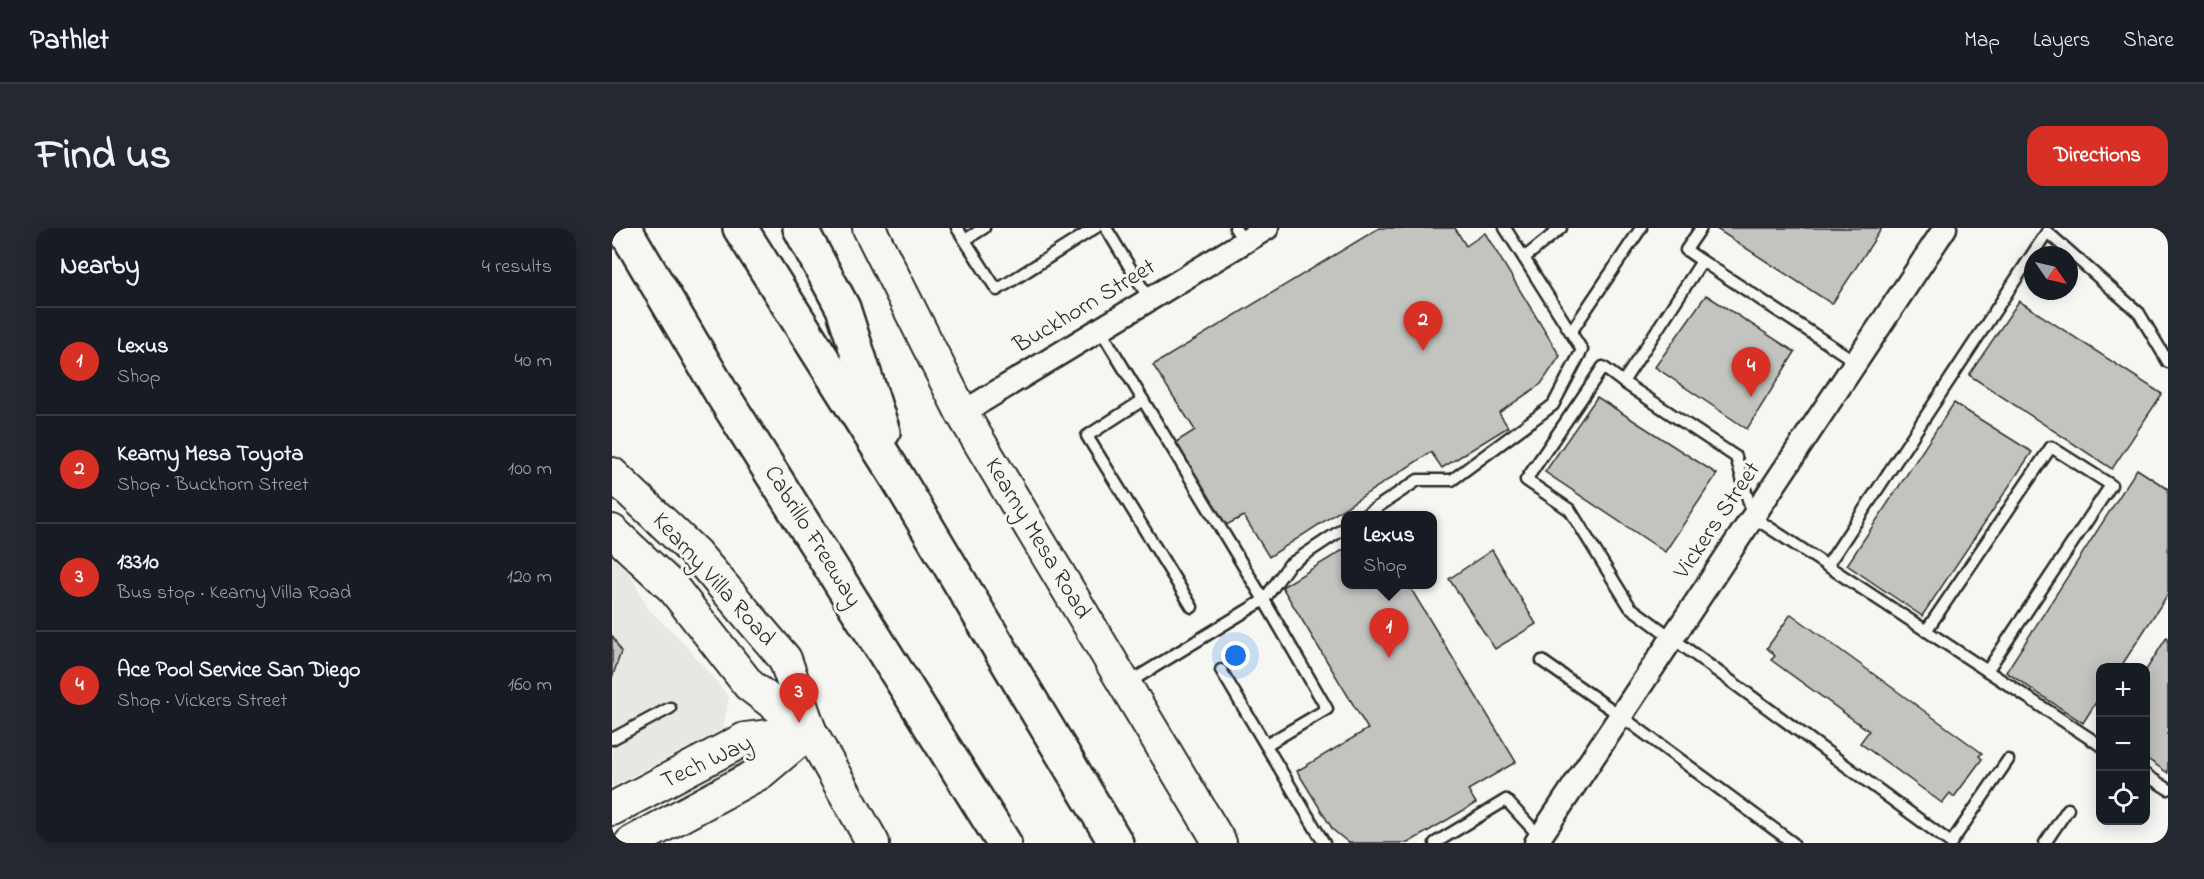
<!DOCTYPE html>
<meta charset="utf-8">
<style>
body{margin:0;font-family:"Indie Flower",sans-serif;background:#242831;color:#f1f3f6}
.controls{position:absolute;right:18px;bottom:18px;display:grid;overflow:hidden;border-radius:12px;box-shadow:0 3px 15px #0003}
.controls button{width:54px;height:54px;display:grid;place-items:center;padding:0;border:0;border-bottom:2px solid #363941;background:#171b24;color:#f1f3f6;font:30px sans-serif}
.compass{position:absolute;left:1412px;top:18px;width:54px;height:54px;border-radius:50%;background:#171b24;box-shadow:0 3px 15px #0003;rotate:124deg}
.you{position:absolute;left:624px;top:428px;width:21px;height:21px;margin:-15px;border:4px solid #fff;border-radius:50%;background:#1a73e8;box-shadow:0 0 0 9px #1a73e833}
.badge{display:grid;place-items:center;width:39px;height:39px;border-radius:50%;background:#d93025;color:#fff;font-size:20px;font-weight:700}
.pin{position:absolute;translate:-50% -50px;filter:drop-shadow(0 2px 3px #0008)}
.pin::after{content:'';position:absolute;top:32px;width:21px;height:18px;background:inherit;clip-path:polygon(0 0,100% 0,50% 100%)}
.popup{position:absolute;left:729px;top:283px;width:96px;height:78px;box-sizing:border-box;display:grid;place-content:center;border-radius:12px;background:#171b24;filter:drop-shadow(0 2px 4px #0005);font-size:20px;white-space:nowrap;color:#9ea1a6}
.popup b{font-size:22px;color:#f1f3f6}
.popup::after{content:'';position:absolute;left:50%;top:100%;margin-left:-12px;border:12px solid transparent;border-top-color:#171b24}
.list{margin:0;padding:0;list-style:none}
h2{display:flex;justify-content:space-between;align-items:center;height:78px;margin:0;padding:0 24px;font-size:26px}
h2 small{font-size:20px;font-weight:400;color:#9ea1a6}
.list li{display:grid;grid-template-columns:39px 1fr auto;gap:18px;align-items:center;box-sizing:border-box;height:108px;padding:0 24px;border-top:2px solid #363941}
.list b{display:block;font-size:22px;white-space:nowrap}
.list p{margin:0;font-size:20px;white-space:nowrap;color:#9ea1a6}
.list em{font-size:20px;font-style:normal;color:#9ea1a6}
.icon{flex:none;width:33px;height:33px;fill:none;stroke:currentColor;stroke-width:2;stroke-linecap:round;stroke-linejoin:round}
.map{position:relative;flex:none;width:1556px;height:615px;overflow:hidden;border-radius:18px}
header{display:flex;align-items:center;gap:36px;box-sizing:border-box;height:84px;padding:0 30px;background:#171b24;border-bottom:2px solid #363941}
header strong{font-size:28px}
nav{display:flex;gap:33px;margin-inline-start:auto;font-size:21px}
.intro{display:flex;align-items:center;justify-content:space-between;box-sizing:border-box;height:144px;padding:0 36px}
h1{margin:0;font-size:42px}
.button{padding:15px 27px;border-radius:18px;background:#d93025;color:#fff;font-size:21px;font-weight:700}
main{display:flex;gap:36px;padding:0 36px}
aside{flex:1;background:#171b24;border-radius:18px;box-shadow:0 3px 15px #0003}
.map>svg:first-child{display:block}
.built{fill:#e7e7e3}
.building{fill:#c3c3c0;stroke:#2b2b2b;stroke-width:1.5}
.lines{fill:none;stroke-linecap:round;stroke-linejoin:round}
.lane-casing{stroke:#2b2b2b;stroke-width:15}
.street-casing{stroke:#2b2b2b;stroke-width:27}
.secondary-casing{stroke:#2b2b2b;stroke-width:36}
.highway-casing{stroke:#2b2b2b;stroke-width:38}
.lane{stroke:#f6f6f2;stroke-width:10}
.street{stroke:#f6f6f2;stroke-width:22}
.secondary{stroke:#f6f6f2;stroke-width:32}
.highway{stroke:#f6f6f2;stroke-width:33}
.labels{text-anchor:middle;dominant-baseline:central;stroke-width:6;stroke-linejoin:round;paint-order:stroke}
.street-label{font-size:24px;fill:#2b2b2b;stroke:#f6f6f2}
</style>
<header>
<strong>Pathlet</strong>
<nav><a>Map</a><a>Layers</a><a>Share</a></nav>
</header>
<div class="intro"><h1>Find us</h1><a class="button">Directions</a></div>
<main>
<aside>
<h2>Nearby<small>4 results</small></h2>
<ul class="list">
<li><span class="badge">1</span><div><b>Lexus</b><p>Shop</p></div><em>40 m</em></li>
<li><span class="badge">2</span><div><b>Kearny Mesa Toyota</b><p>Shop · Buckhorn Street</p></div><em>100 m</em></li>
<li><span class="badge">3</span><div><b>13310</b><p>Bus stop · Kearny Villa Road</p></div><em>120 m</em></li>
<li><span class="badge">4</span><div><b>Ace Pool Service San Diego</b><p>Shop · Vickers Street</p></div><em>160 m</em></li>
</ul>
</aside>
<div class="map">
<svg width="1556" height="615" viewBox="0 0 1556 615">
<rect width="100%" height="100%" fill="#f6f6f2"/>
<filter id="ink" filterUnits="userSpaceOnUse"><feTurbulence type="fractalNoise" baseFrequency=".0167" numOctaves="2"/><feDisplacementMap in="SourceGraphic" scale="12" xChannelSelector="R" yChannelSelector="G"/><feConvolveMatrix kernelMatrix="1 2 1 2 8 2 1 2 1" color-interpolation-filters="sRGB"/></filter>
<g filter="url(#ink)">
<!-- built -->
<path class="built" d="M0 329 17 344 37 382 68 411 117 469 111 501 0 559Z"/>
<!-- building -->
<g class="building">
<path d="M767 0H843L854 18 873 5 948 128 929 156 887 185 896 199 830 240 819 224 657 329 632 288 614 297 564 214 583 202 541 137Z"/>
<path d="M1103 0H1270L1220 76Z"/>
<path d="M1094 67 1183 124 1135 201 1043 139Z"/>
<path d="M1407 73 1550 166 1500 241 1357 147Z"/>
<path d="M985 169 1105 246 1053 324 933 244Z"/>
<path d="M1342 175 1420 224 1310 388 1235 337Z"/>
<path d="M1525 241 1556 261V366L1508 440H1488V468L1471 495 1394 444Z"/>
<path d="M734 320V356H796L904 534 856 562 864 575 796 615H737L721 602 685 543 756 501 670 359Z"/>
<path d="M880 322 924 396 883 421 837 351Z"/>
<path d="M1179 386 1370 525 1367 528 1370 531 1342 569 1338 565 1330 575 1248 515 1257 503 1159 432 1163 428 1155 420Z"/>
<path d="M0 407 9 424 0 450Z"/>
<path d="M1555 409 1556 410V545L1534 530V442Z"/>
</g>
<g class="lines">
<defs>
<g id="lane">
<path d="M345 0 385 62 483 0"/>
<path d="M494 0 537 71"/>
<path d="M623 0 632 14"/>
<path d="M1089 0 1074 22 1090 33"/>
<path d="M353 12 372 0"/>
<path d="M912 30 949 0"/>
<path d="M488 101 652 372 715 481 654 517"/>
<path d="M959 104 1029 0"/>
<path d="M1244 134 1090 33 1011 154 1124 229 1141 289 1488 517"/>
<path d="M1011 154 991 139 914 252 958 282 1018 379 1339 615"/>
<path d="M531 172 475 208 580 379"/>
<path d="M752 288 806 252H840L941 177 970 122 893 0"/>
<path d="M1215 338 1435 4 1527 85 1556 134"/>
<path d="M1314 403 1439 219 1499 257 1375 443"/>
<path d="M930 433 1009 488 1181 615"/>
<path d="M609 442 712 615"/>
<path d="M516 455 652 372 677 337 734 299"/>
<path d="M0 511 58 480"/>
<path d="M1534 547 1556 561"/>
<path d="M823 615 894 572 929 610"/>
<path d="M1339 615 1396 532"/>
<path d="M1433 615 1456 581"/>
</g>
<g id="street">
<path d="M350 185 655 0"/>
<path d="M924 615 1333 0"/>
</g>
<g id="secondary">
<path d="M257 0 350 185 608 615"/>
<path d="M0 246 83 325 173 431 198 503 261 615"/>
<path d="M0 303 62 361 137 457 198 503"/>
<path d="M0 581 133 511 198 503"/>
<path d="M19 615 148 545 198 503"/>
</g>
<g id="highway">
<path d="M12 0 110 166 392 615"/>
<path d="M128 0 285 249 504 615"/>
<path d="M188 0 231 80 271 204"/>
</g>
</defs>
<!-- lane casing -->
<use href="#lane" class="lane-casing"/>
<!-- street casing -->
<use href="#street" class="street-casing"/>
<!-- secondary casing -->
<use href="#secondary" class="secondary-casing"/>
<!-- highway casing -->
<use href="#highway" class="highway-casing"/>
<!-- lane -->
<use href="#lane" class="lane"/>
<!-- street -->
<use href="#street" class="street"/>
<!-- secondary -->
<use href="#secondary" class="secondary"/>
<!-- highway -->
<use href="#highway" class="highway"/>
</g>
</g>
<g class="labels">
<!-- street labels -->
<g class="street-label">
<text transform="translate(473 79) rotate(-31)">Buckhorn Street</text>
<text transform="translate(1106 293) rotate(-56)">Vickers Street</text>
<text transform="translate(200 309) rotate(58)">Cabrillo Freeway</text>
<text transform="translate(425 311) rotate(59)">Kearny Mesa Road</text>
<text transform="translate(101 352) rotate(48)">Kearny Villa Road</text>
<text transform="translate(95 535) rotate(-25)">Tech Way</text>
</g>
</g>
</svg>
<div class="controls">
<button>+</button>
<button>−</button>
<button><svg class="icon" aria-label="locate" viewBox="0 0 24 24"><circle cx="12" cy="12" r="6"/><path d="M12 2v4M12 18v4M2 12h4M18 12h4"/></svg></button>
</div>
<svg class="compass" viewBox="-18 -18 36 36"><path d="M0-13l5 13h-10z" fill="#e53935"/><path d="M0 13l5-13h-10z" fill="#9ea1a6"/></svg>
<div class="you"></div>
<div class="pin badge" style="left:777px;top:430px">1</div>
<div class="popup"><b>Lexus</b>Shop</div>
<div class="pin badge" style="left:811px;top:123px">2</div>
<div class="pin badge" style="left:187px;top:495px">3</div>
<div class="pin badge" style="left:1139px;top:169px">4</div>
</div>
</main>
